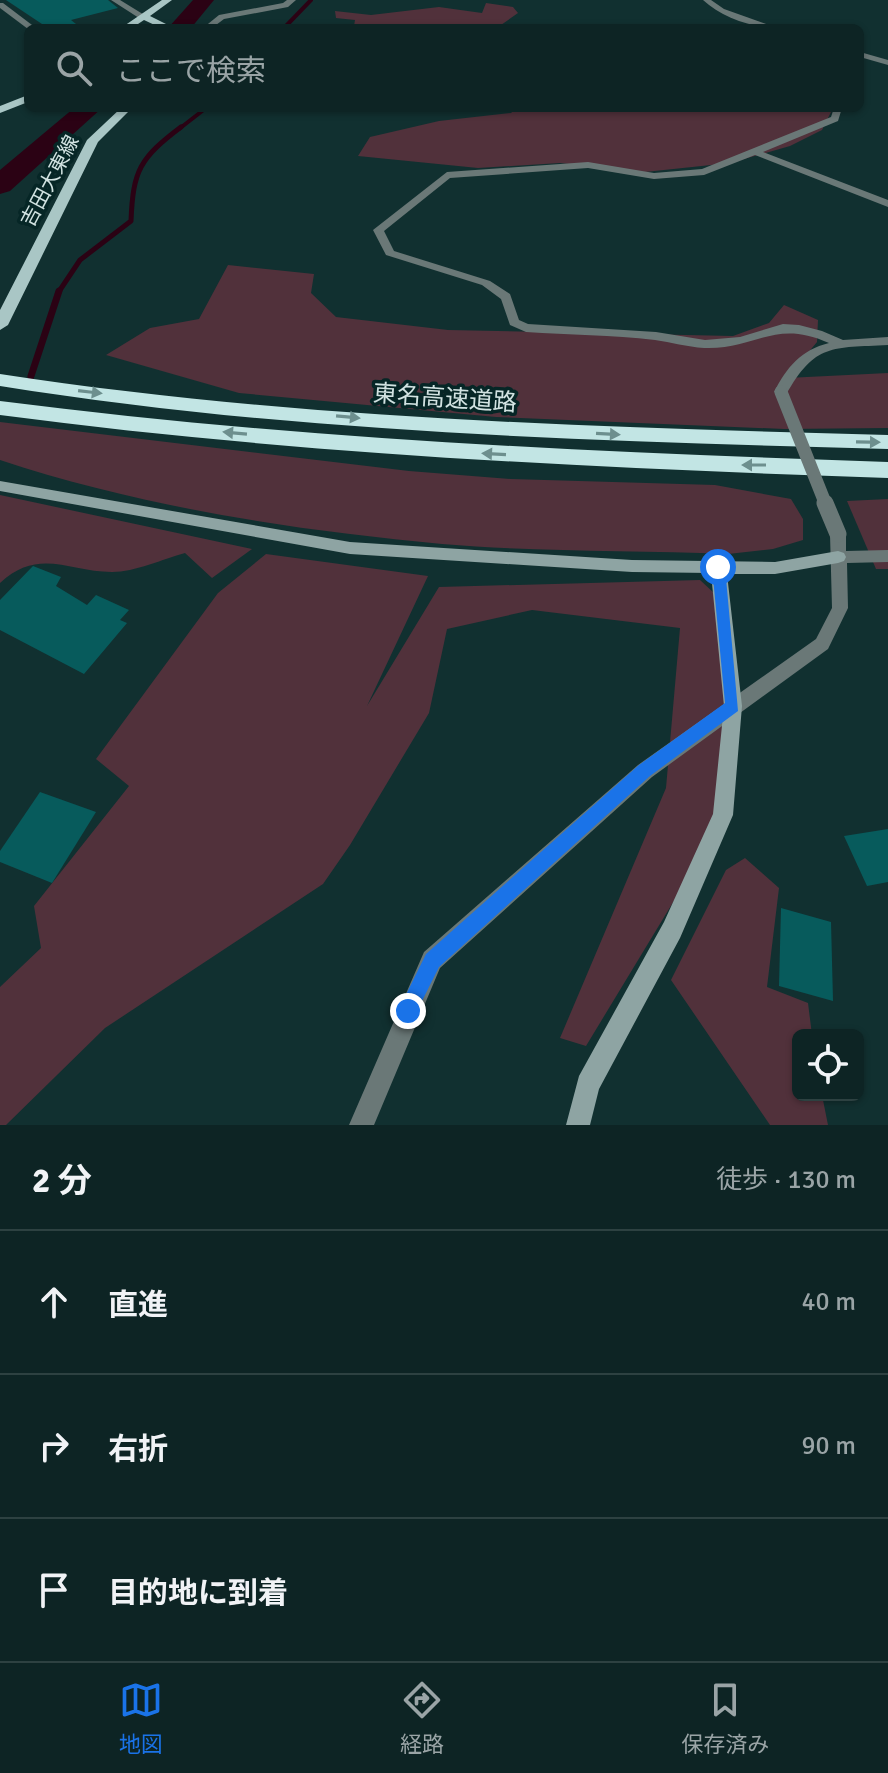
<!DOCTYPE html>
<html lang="ja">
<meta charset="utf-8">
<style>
body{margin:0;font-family:Signika,"Noto Sans JP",sans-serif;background:#162c2c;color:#f1f3f6}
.controls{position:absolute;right:24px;bottom:24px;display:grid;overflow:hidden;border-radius:12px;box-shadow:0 2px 6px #0004}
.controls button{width:72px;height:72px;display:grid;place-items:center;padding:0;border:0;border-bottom:2px solid #2d4141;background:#0d2424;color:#f1f3f6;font:40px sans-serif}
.stop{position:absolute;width:24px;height:24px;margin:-18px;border:6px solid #1a73e8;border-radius:50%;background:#fff}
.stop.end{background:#1a73e8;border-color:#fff;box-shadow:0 2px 8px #0008}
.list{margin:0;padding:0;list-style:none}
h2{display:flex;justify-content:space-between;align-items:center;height:104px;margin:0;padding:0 32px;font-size:34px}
h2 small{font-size:26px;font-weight:400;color:#9aa4a6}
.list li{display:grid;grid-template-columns:52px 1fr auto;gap:24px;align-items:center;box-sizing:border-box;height:144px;padding:0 32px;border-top:2px solid #2d4141}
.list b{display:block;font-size:30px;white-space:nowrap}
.list em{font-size:26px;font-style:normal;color:#9aa4a6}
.icon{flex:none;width:44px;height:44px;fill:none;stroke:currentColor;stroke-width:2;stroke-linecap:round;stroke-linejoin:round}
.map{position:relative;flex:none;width:888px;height:1125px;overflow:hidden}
.search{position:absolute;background:#0d2424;box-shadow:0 2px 6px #0004;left:24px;right:24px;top:24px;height:88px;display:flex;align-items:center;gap:20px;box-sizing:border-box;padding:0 28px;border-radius:12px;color:#9aa4a6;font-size:30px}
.sheet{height:536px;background:#0d2424}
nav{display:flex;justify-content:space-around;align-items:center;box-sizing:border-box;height:112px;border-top:2px solid #2d4141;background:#0d2424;font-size:22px;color:#9aa4a6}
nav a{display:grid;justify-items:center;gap:4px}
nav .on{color:#1a73e8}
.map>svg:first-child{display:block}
.green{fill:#51313b}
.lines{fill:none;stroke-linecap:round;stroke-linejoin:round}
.stream-far2{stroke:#2b0214;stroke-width:4}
.stream-far1{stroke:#2b0214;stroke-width:5}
.stream{stroke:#2b0214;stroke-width:7}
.river{fill:#2b0214;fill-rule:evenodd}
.building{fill:#075b5c}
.street{fill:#6a7877;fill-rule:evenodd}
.secondary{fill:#8ea4a3;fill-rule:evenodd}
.primary{fill:#a9c6c5;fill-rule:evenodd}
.highway{fill:#c2e5e4;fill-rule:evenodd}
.street-bridge-far1{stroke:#6a7877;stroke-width:13}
.street-bridge{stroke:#6a7877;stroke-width:17}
.oneway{fill:#6d8f8e}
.route{fill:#1a73e8}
.labels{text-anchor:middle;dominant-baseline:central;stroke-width:7;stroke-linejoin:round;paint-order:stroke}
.far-street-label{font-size:20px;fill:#d2e3e2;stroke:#062626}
.street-label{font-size:24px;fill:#d2e3e2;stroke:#062626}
</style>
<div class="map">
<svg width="888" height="1125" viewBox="0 0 888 1125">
<rect width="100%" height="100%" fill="#113030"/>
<!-- green -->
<g class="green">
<path d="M486 3 513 7 518 13 501 25 509 28 399 25 340 28 354 26 355 20 336 18 335 11 371 15 439 7 482 13Z"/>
<path d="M516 108H833L822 130 790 146 730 163 645 172 560 163 478 168 358 156 370 137 439 121 511 113Z"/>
<path d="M228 265 314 274 311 293 336 317 448 330 733 336 769 323 784 305 818 320 817 342 787 378 888 373V428L784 429 496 417 239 393 106 355 150 328 199 319Z"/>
<path d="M0 422 409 471 511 479 715 485 791 499 803 519V540L773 549 728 554C633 550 536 552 442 544 293 530 142 507 0 460Z"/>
<path d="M0 495 252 549 212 578 185 553C163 559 135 572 112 572 69 572 39 547 0 583Z"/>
<path d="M888 499V569H876L847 501Z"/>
<path d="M266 554 428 576 367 706 439 587 700 580 714 593 733 702 715 833 586 1046 560 1038 666 788 680 628 532 610 447 629 429 713 350 845 323 884 105 1028 6 1125H0V987L41 948 34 906 129 786 96 759 218 593Z"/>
<path d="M745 858 779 888 767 987 808 1003 812 1035H798V1095H822L828 1125H770L671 980 726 870Z"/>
</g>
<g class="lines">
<!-- stream-far2 -->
<g class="stream-far2">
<path d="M284 28 311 0"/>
<path d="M179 129 206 108"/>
</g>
<!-- stream-far1 -->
<path class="stream-far1" d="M58 293 80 260 131 221C133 170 140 158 181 127"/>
<!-- stream -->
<path class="stream" d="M31 376 59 291"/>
<!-- river -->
<g class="river">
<path d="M193 0H214L191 28H168Z"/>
<path d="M74 108H102L10 191 0 194V170Z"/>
</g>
</g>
<!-- building -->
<g class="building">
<path d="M6 0H108L118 8 71 20 81 28H48Z"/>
<path d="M33 566 61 577 56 586 87 605 96 595 129 610 120 620 127 623 84 674 0 630V600Z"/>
<path d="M40 792 96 812 52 883 0 862V851Z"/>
<path d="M888 829V882L867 886 844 836Z"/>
<path d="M781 908 831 922 833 1001 779 986Z"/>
</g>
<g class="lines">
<!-- street -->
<g class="street">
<path d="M111 0H120L146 16 139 18Z"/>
<path d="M287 0H296L288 7 224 19 212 28H203L219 15 283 3Z"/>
<path d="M703 0H711L724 9 777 28C752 28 721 17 703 0Z"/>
<path d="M0 3H3L36 28 28 29 0 8Z"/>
<path d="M860 52 888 60V65L860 57Z"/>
<path d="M834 108H842L838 121 763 152 888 200V207L755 155 704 175 654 179 588 168 450 178 384 231 394 251 490 281 510 294 519 320 528 324 656 332 705 340 740 337 783 324 799 325 822 331 843 340 888 337V345C832 348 815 343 786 395L781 396 774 392C787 367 801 350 829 343 774 318 756 350 704 348 687 347 671 342 655 340 612 335 569 335 526 332L510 325 501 299 482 285 386 255 373 230 447 172 588 162 654 173 702 169 831 117Z"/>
<path d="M838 528 846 534V551L888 550V562L847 563 848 608 828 649 652 777 440 968 374 1125H349L424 952 638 765 816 639 832 608 830 534Z"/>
</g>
<!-- secondary -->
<path class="secondary" d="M0 481 350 542 632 560 775 562 838 551 844 553 846 557 844 561 838 563 775 574H727L742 706 733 815 680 938 599 1089 590 1125H566L579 1076 664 922 713 814 724 706 711 573 632 572 350 554 0 491Z"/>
<!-- primary -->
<g class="primary">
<path d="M162 0H172L150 16 174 28H161L144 20 132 28H121Z"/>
<path d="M28 95V102L0 113V106Z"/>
<path d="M121 108H132L98 142 8 325 0 330V310L87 140Z"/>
</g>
<!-- highway -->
<g class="highway">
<path d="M0 374C293 419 593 427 888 435V449C593 441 292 433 0 386Z"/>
<path d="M0 401C295 439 591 452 888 462V478C591 468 295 454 0 415Z"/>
</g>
<!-- street-bridge-far1 -->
<path class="street-bridge-far1" d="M781 392 826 505"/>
<!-- street-bridge -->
<path class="street-bridge" d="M825 503 838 534"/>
</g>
<!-- one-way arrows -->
<defs><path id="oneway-solid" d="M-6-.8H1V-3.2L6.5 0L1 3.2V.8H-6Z" transform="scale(2)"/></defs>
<g class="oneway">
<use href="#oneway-solid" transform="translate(90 392) rotate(7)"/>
<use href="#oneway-solid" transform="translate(348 417) rotate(5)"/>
<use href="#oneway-solid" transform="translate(235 433) rotate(-175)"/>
<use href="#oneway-solid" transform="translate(608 434) rotate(3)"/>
<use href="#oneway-solid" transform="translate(868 442) rotate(1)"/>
<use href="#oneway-solid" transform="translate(494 454) rotate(-177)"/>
<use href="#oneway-solid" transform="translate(754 465) rotate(-180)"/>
</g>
<!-- route -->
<path class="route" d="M718 562 725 567 738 711 650 776 439 967 414 1017H401L398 1011 426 954 639 765 725 703 712 567Z"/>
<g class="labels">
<!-- far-street labels -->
<g class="far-street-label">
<text transform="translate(50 181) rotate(-62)">吉田大東線</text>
</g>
<!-- street labels -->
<g class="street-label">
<text transform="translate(445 398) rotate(4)">東名高速道路</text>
</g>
</g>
</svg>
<div class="controls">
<button><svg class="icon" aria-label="locate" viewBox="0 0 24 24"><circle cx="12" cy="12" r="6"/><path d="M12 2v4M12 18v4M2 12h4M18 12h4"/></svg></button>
</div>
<div class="stop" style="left:718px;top:567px"></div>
<div class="stop end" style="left:408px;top:1011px"></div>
<div class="search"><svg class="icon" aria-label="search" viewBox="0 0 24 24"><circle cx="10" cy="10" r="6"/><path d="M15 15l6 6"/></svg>ここで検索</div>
</div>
<section class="sheet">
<h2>2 分<small>徒歩 · 130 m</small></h2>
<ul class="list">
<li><svg class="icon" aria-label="ahead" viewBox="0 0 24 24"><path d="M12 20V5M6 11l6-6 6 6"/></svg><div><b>直進</b></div><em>40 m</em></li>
<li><svg class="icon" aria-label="right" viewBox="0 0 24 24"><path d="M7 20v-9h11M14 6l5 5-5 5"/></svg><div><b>右折</b></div><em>90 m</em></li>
<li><svg class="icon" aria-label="arrive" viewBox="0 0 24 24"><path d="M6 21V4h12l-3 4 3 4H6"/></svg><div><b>目的地に到着</b></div></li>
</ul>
</section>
<nav>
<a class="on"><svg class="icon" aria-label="map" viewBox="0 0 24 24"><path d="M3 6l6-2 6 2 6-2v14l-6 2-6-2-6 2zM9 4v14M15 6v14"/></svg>地図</a>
<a><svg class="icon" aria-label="directions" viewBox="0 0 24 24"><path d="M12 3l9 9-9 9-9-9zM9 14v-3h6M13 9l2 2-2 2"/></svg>経路</a>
<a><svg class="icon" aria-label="saved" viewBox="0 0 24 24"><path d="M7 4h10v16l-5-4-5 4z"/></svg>保存済み</a>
</nav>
